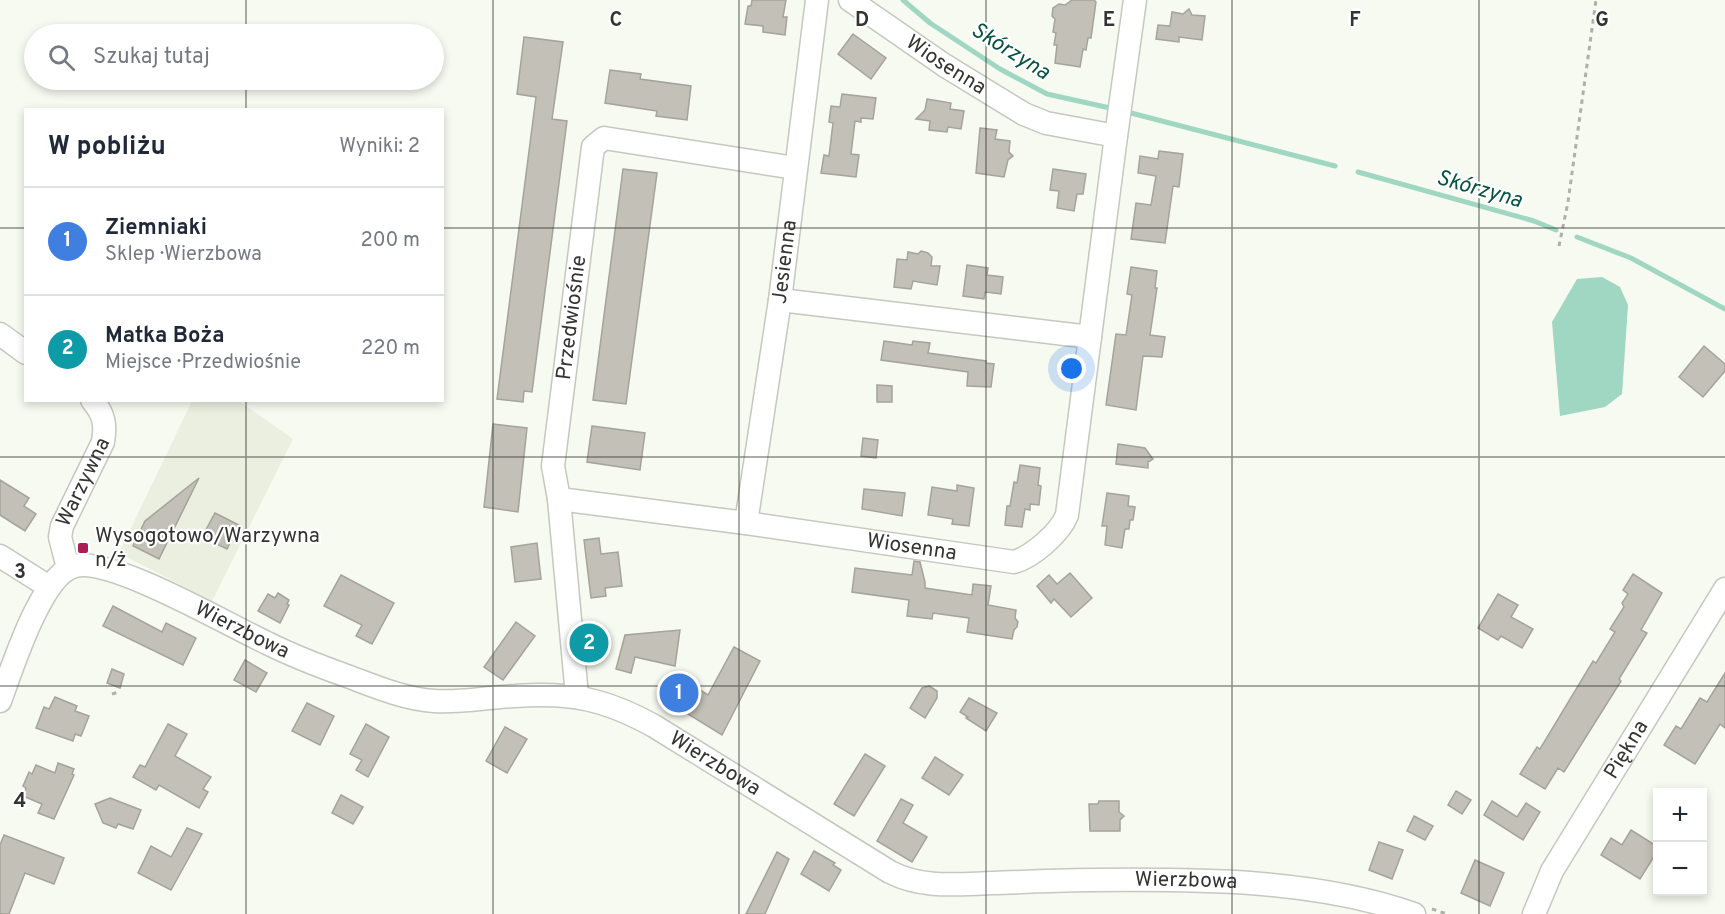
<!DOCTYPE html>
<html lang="pl">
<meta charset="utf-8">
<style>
body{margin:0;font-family:Overpass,sans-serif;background:#f2f2f3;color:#1f2937}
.controls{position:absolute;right:18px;bottom:18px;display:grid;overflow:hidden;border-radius:0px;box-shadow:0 3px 9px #0003}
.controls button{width:54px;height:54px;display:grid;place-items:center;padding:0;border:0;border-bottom:2px solid #e0e1e3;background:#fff;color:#1f2937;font:30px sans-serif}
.you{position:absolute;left:1072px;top:369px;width:21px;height:21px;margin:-15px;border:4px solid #fff;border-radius:50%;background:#1a73e8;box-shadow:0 0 0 9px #1a73e833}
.badge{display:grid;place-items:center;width:39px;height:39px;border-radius:50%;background:#ac1e58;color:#fff;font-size:20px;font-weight:700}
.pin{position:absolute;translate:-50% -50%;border:3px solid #fff;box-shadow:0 2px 6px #0006}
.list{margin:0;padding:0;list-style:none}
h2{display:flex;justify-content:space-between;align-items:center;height:78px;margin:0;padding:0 24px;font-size:26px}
h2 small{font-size:20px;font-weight:400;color:#747a83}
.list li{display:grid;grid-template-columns:39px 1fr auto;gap:18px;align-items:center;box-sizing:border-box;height:108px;padding:0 24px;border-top:2px solid #e0e1e3}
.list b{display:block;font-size:22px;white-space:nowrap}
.list p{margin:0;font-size:20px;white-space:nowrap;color:#747a83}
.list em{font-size:20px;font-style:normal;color:#747a83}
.icon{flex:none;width:33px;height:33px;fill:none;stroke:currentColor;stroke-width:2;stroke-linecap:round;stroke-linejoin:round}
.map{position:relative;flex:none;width:1725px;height:914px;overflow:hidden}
.search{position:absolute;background:#fff;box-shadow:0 3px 9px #0003;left:24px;top:24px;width:420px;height:66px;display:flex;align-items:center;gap:15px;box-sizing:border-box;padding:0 21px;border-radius:33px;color:#747a83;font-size:22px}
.panel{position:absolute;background:#fff;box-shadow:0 3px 9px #0003;left:24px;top:108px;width:420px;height:294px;border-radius:0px}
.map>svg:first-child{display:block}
.built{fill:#eaefdf}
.water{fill:#9fd7c2}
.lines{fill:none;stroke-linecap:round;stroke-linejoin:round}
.stream{stroke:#9fd7c2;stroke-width:5}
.building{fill:#c2c0b7;stroke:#a5a39a;stroke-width:1.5}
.minor-casing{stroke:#c5c8bf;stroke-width:25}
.path{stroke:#aeb0a9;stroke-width:3;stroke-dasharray:4.5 4.5;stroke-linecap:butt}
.minor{stroke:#fff;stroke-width:22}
.grid{fill:none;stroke:#343532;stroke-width:1.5;stroke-opacity:0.55}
.poi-dot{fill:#ac1e58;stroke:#fff;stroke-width:2}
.labels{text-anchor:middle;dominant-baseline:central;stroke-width:4.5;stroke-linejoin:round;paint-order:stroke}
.street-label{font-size:21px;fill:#343532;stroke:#fff}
.poi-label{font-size:21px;fill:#343532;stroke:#fff;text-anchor:start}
.water-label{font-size:22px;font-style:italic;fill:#07533f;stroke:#fff}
.grid-label{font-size:20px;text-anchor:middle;font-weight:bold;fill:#343532;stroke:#fff;stroke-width:4.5;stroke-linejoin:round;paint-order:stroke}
</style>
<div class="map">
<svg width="1725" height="914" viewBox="0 0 1725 914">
<rect width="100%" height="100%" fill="#f7faf1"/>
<!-- built -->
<path class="built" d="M192 401H239L293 439 212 601 119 553Z"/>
<!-- water -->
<path class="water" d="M1602 277 1620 287 1628 305 1622 394 1605 407 1560 416 1552 322 1577 279Z"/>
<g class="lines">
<!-- stream -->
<g class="stream">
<path d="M903 0 930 23 1000 69 1047 94 1110 108"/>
<path d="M1131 113 1335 166"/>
<path d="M1358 172 1534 221 1556 230"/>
<path d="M1577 237 1631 258 1725 309"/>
</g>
</g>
<!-- building -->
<g class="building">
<path d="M752 0H786L783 17H787L785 35 763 32V26L745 24 748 6H751Z"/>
<path d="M1072 0H1094L1096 2 1091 38H1088L1086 50 1083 49 1080 67 1055 63 1057 45H1054L1056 33 1053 32 1055 19 1052 16 1053 8 1059 4 1065 5Z"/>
<path d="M1189 9 1192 15 1205 16 1202 40 1179 37V42L1156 39 1158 25 1170 26 1172 12 1183 14Z"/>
<path d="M853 34 886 58 871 79 838 54Z"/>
<path d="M524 37 563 42 552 119 567 121 532 392 524 391 523 402 497 399 536 97 517 94Z"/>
<path d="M610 70 641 74 640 79 691 86 687 120 656 116 657 111 605 103Z"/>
<path d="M842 94 876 98 873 119 861 118V122L855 121 851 154 859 155 856 177 821 173 824 155 829 156 833 123 829 122 831 106 840 107Z"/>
<path d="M927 99 951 103 950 109 964 111 961 129 948 127 947 132 929 130 930 121 916 119 925 110Z"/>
<path d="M980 128 997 130 995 139 1010 141 1009 152 1013 156 1008 160 1004 177 976 173Z"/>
<path d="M1159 151 1183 154 1179 187 1173 186 1165 243 1131 239 1136 203 1151 205 1156 176 1138 173 1140 156 1158 159Z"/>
<path d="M623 169 657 173 626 404 593 400Z"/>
<path d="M1053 169 1086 174 1083 194H1077L1074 211 1057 208 1059 191 1050 190Z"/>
<path d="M921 251 928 253 932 257 931 266H940L937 285 913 281 911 289 894 287 897 259 907 260 908 252 918 254Z"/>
<path d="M967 265 988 268 987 275 1003 277 1001 294 985 292 984 299 963 296Z"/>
<path d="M1131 267 1157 271 1155 288H1157L1150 335 1165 337 1162 357 1143 356 1136 410 1106 405 1116 334 1126 335 1132 295 1127 294Z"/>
<path d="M884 341 912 345 913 341 930 343 928 353 986 361V363L994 364 991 387 967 386 968 372 881 360Z"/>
<path d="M1704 346 1725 364V371L1703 397 1679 377Z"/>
<path d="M877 385 892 386V402H877Z"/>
<path d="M493 424 527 428 518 512 484 507Z"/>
<path d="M592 426 645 433 640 470 587 462Z"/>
<path d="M863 438 878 440 876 458 861 456Z"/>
<path d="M1118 444 1145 448 1153 459 1148 462V468L1116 464Z"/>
<path d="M1020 465 1040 468 1038 485 1041 486 1039 505 1030 504V510L1025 509 1022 527 1005 525 1007 506H1010L1014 482 1017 483Z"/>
<path d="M199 478 159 559 133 546 145 521Z"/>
<path d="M0 480 29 498 24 506 36 514 25 531 0 515Z"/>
<path d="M957 485 974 488 969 526 952 524 953 519 928 515 932 487 957 491Z"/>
<path d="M864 489 905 493 902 516 862 509Z"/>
<path d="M1107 493 1129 496 1128 506 1135 507 1133 520H1130L1129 529H1125L1122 548 1105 545 1107 526H1102Z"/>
<path d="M215 513 239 525 227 549 202 537Z"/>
<path d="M599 538 601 554 618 552 622 586 605 588 606 596 591 598 584 540Z"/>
<path d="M537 543 541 579 515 582 511 547Z"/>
<path d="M914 561 920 562 925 582V588L972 595 973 584 991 586 988 605 1016 610 1015 618 1018 622 1017 627 1014 630 1012 639 967 632 969 618 933 613 932 619 907 616 909 600 852 592 855 568 912 575Z"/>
<path d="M1070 573 1092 598 1071 617 1054 599 1051 603 1037 586 1049 575 1057 584Z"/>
<path d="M1633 574 1662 593 1641 630 1647 633 1619 679 1621 681 1564 772 1558 768 1545 789 1520 774 1537 747 1540 749 1593 661 1596 663 1615 632 1610 629 1624 607 1622 603 1628 594 1623 590Z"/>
<path d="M341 575 394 603 372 644 356 636 362 625 324 606Z"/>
<path d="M278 593 289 600 287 604 289 605 280 623 258 611 268 594 275 598Z"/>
<path d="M1498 594 1518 605 1511 617 1533 629 1522 648 1501 636 1498 640 1478 628Z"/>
<path d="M113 606 162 632 166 623 196 638 183 665 103 626Z"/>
<path d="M516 622 535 636 503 680 484 667Z"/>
<path d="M680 630 675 666 635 657 631 673 616 669 625 635Z"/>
<path d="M734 647 760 661 722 735 662 698 676 675 708 695Z"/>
<path d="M245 660 267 673 256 692 234 680Z"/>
<path d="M112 669 124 674 120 688 107 683Z"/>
<path d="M1725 673V728L1720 724 1695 764 1664 745 1676 726 1681 729 1700 698 1707 702Z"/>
<path d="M929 686 937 691V698L925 718 910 708 922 688Z"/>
<path d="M55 697 77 706 75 711 89 716 81 736 75 734 73 741 36 728 44 707 49 709Z"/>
<path d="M969 698 997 713 986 731 966 718 968 717 960 712Z"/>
<path d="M307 703 334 716 320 745 292 731Z"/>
<path d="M168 724 187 734 175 756 211 777 203 789 208 792 199 808 159 785 156 790 133 777 140 765 145 767Z"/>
<path d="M366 724 389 737 368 777 356 770 362 760 350 754Z"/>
<path d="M505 727 527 739 507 773 486 761Z"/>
<path d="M865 754 885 766 854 816 834 804Z"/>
<path d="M935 757 963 775 949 795 922 778Z"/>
<path d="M58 763 74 769 72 774 74 775 54 819 38 813 42 804 23 796 26 788 23 786 29 772 32 774 36 765 55 773Z"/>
<path d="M1456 791 1471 800 1462 814 1448 805Z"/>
<path d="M341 795 363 807 353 824 332 813Z"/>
<path d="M110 798 141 810 133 829 118 824 116 828 103 823 95 804Z"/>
<path d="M901 799 913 805 903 823 927 837 912 862 877 841Z"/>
<path d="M1099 801H1119V812L1124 816 1120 820V831H1090L1089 804H1098Z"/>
<path d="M1492 801 1517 817 1526 803 1540 812 1523 840 1484 815Z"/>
<path d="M1414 816 1433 826 1425 840 1407 831Z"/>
<path d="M187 828 202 834 171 890 138 873 151 846 171 857Z"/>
<path d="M1631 830 1658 847V850L1640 879 1601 855 1611 838 1622 845Z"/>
<path d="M4 835 64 858 54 884 25 873 9 914H0V845Z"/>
<path d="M1379 842 1403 850 1392 879 1369 870Z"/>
<path d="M814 851 835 863 833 865 841 870 829 891 801 874Z"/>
<path d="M777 852 789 859 765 914H746Z"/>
<path d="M1475 860 1504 873 1490 906 1461 893Z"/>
</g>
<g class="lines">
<defs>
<g id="minor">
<path id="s1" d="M850 0 944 65 1024 114 1046 123 1116 136"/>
<path d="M780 300 1090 337"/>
<path d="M0 334 26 353"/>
<path id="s2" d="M559 499 746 523 1014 562C1032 557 1060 533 1067 515L1116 136 1135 0"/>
<path id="s3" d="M746 523 780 300 817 0"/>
<path d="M0 556 49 587"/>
<path id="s4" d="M68 568 60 537 62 526 103 442C106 424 104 414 92 400"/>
<path id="s5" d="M577 696 559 499 553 466 593 147 604 138 795 168"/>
<path id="s6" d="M0 701C12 669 41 574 75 566 112 557 228 625 267 643 293 656 319 666 347 676 374 686 404 699 434 701 461 703 488 697 515 696 571 692 605 699 654 726L890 872C923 889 958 884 993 883 1027 882 1060 880 1094 880 1198 879 1315 879 1414 914"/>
<path id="s7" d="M1534 914 1552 871 1725 589"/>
</g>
</defs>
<!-- minor casing -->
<use href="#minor" class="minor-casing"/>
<!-- path -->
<g class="path">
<path d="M1559 246 1568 202 1596 0"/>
<path d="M112 694 119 692"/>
<path d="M1432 909 1447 914"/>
</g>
<!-- minor -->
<use href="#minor" class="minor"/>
</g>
<!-- grid -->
<path class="grid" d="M246 0V34M493 0V914M739 0V914M986 0V914M1232 0V914M1479 0V914M246 80V110M0 228H26M442 228H1725M246 400V914M0 457H1725M0 686H1725"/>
<!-- markers -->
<rect class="poi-dot" x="77" y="542" width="12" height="12" rx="3"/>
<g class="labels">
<!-- street labels -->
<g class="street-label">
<text stroke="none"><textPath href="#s1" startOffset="116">Wiosenna</textPath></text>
<text stroke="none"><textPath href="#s3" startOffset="264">Jesienna</textPath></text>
<text stroke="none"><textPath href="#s5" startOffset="381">Przedwiośnie</textPath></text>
<text stroke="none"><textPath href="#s4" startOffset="92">Warzywna</textPath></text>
<text stroke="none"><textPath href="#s2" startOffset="356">Wiosenna</textPath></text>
<text stroke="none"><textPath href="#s6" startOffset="339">Wierzbowa</textPath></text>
<text stroke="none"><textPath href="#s7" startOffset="189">Piękna</textPath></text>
<text stroke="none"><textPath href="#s6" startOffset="842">Wierzbowa</textPath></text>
<text stroke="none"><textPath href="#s6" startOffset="1346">Wierzbowa</textPath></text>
</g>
<!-- poi labels -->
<g class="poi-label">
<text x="95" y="536">Wysogotowo/Warzywna<tspan x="95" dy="24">n/ż</tspan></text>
</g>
<!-- water labels -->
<g class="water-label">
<text transform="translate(1010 52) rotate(32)">Skórzyna</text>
<text transform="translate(1479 190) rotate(16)">Skórzyna</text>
</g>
</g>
<g class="grid-label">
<text x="616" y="26">C</text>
<text x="862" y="26">D</text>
<text x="1109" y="26">E</text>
<text x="1355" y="26">F</text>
<text x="1602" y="26">G</text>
<text x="20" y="578">3</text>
<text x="20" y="807">4</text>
</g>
</svg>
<div class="controls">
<button>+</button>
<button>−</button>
</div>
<div class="you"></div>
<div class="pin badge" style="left:679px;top:693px;background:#3f7fe0">1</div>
<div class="pin badge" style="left:589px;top:643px;background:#0f9aa8">2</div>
<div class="search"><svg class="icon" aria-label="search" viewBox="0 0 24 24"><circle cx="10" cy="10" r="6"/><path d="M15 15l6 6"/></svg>Szukaj tutaj</div>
<section class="panel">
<h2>W pobliżu<small>Wyniki: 2</small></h2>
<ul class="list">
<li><span class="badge" style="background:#3f7fe0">1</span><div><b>Ziemniaki</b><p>Sklep · Wierzbowa</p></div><em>200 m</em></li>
<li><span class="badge" style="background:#0f9aa8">2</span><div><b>Matka Boża</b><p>Miejsce · Przedwiośnie</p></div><em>220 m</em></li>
</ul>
</section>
</div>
